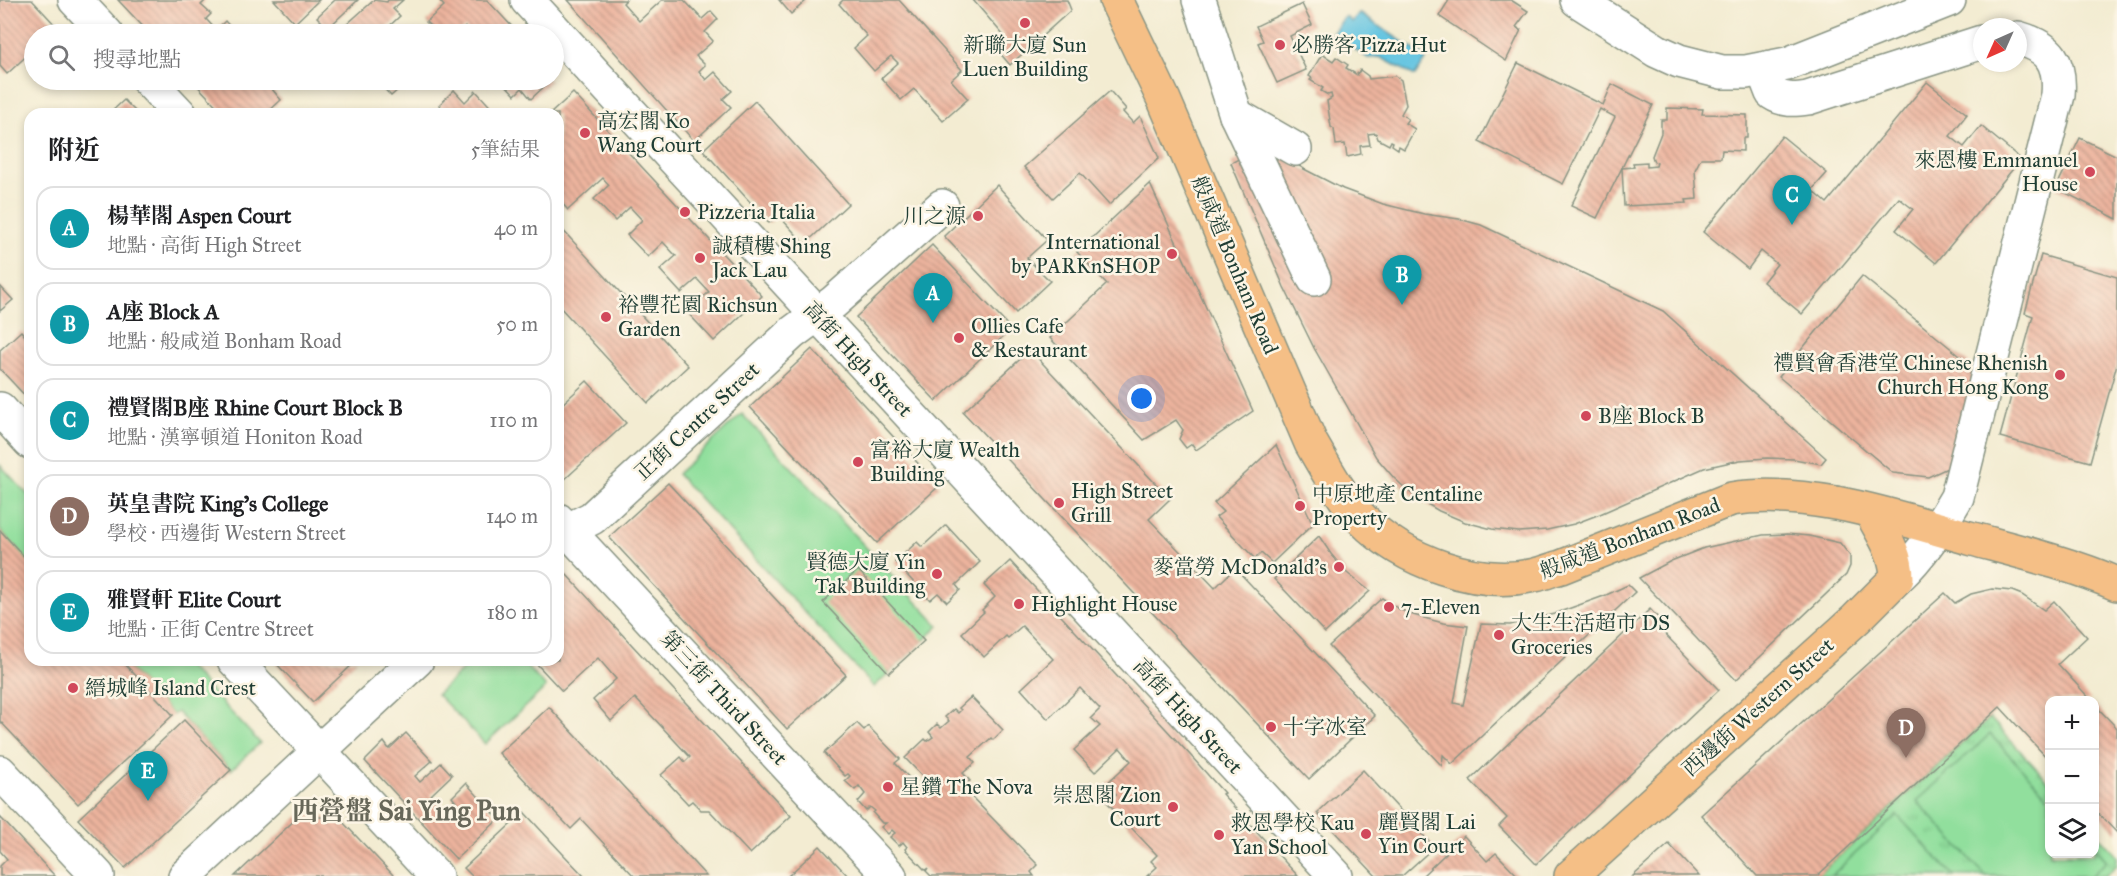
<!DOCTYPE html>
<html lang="zh-TW">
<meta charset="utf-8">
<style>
body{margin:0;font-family:"IM FELL Great Primer","Noto Serif TC",serif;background:#f6f6f6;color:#202124}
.controls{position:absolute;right:18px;bottom:18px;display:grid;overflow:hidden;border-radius:12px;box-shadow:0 3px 9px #0003}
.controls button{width:54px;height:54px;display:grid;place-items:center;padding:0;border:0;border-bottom:2px solid #e0e0e0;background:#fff;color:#202124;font:30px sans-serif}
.compass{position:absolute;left:1973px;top:18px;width:54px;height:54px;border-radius:50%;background:#fff;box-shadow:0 3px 9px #0003;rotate:225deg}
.you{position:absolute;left:1142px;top:399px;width:21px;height:21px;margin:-15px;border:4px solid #fff;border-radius:50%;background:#1a73e8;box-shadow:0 0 0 9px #1a73e833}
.badge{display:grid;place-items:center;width:39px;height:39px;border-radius:50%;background:#d93025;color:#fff;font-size:20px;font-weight:700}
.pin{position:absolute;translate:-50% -50px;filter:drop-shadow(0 2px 3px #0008)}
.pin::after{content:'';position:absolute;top:32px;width:21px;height:18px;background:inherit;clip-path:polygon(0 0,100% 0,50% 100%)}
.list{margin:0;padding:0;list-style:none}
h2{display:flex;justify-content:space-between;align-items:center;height:78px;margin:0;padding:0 24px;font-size:26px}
h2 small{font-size:20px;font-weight:400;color:#757577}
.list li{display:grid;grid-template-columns:39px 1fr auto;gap:18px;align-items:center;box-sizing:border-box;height:84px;margin:0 12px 12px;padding:0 12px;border:2px solid #e0e0e0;border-radius:18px}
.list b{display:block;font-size:22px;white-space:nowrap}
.list p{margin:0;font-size:20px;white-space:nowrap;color:#757577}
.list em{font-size:20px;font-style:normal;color:#757577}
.icon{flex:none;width:33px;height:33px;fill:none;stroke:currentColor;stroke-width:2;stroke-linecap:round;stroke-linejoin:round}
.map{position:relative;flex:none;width:2117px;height:876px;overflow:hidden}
.search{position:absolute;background:#fff;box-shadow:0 3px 9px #0003;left:24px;top:24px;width:540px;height:66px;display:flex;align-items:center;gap:15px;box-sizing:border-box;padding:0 21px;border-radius:33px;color:#757577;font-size:22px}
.panel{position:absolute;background:#fff;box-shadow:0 3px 9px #0003;left:24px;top:108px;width:540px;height:558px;border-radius:18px}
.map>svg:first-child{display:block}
.grass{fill:url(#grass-tufts);stroke:#588e68;stroke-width:1.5}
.garden{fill:#91df9d;stroke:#588e68;stroke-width:1.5}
.water{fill:#63c4e1;stroke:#41808a;stroke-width:1.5}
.building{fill:url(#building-back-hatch)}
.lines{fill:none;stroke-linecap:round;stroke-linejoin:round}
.minor-casing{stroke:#899483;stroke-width:36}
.major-casing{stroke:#899483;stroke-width:36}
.minor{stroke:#fff;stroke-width:33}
.major{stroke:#f5bf86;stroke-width:33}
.poi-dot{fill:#d1495b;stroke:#fcf5e5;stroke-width:2}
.labels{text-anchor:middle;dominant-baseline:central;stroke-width:5;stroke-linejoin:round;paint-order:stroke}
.poi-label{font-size:21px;fill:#1f3d34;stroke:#fcf5e5;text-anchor:start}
.street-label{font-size:21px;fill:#1f3d34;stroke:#fcf5e5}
.district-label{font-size:27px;font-weight:bold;fill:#676759;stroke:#fcf5e5}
</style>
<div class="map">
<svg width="2117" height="876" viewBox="0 0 2117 876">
<defs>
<pattern id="grass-tufts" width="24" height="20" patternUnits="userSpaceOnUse" patternTransform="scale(1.5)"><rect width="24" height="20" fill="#91df9d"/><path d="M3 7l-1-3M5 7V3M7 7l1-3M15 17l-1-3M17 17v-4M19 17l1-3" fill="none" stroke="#7dc088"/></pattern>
<pattern id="building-back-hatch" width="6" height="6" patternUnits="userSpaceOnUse" patternTransform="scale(1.5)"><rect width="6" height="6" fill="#edb49e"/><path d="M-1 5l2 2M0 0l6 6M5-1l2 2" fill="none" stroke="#bf9482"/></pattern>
</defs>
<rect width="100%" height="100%" fill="#fcf5e5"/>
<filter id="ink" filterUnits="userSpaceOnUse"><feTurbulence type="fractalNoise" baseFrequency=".0167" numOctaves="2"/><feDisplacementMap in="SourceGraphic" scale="12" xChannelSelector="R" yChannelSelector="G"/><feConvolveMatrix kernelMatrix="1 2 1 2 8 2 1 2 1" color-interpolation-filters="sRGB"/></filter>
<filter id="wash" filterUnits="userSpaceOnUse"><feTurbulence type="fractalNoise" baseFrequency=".008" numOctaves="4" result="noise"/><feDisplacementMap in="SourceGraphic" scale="24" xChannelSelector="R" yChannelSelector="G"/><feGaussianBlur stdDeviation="1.35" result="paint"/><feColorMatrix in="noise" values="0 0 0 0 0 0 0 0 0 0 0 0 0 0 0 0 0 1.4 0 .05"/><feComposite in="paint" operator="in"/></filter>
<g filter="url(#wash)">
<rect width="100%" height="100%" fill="#f3ecd2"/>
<!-- grass -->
<path class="grass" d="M1990 718 2049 782 2050 854H2094L2095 832 2117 856V865L2105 876H1817Z"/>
<!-- garden -->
<g class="garden">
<path d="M742 414 939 626 874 687 677 474Z"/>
<path d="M0 465 30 497V563L0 530Z"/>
<path d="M121 660H182L260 743 231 770 177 712 173 715Z"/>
<path d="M473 660H520L546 687 485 744 437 694Z"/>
<path d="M1990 734 2049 798 2050 854H2094L2095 847 2107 861 2091 876H1986L1917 801Z"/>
<path d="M1897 815 1954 876H1831Z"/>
</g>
<!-- water -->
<path class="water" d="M1359 13 1427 58 1415 76 1380 57 1368 58 1332 34 1345 16 1352 22Z"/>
<g id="blocks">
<!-- building -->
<g class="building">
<path d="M0 0H32L57 27 50 34H34V49L7 74 0 66Z"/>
<path d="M118 0H206L201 5 211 14 206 19 216 30 225 21 237 34H150Z"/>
<path d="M274 0H319L295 23Z"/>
<path d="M335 0H358L328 28 317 17Z"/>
<path d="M374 0 387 2 388 0H403L393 9 400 16 381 34H336Z"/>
<path d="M439 0H487L519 34H471L465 27 457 34H427L433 29 426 22 444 6Z"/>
<path d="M568 0H626L623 3 639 21 662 0H684L702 19 711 11 718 19 705 32 713 41 696 56 705 65 699 71 706 80 715 72 732 91 723 99 731 107 694 141Z"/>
<path d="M779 0H807L791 14Z"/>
<path d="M843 0H899L962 70 951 80 968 99 943 121 914 89 901 100 881 78 898 63 891 56 874 71 854 48 867 36 839 4Z"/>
<path d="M973 0H1067L1071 10 1010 65 993 45 1004 36Z"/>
<path d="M1449 0H1511L1528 11 1516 27 1521 30 1506 61 1439 16Z"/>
<path d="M1302 4 1312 25 1290 36 1306 70 1277 83 1258 43 1263 41 1256 26Z"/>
<path d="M1322 54 1333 61 1336 57 1348 65 1346 68 1357 75 1360 70 1368 76 1369 79 1395 76 1401 80 1406 105 1401 114 1408 119 1405 123 1415 129 1404 149 1399 146 1398 149 1392 145 1393 142 1391 141 1389 145 1378 139 1376 133 1368 134 1370 145 1360 146 1361 154 1347 157 1345 144 1336 145 1334 129 1331 127 1327 101 1332 98 1331 94 1328 95 1321 91 1323 88 1310 80 1312 78 1309 76Z"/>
<path d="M1518 63 1603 105 1612 84 1653 105 1597 218 1571 206 1615 117 1600 109 1563 184 1479 142Z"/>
<path d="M192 80H279L280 81 272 89 281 100 266 114H224Z"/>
<path d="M376 80H409L391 96Z"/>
<path d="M501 80H551L531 99 522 88 515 95Z"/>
<path d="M1927 82 1967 114 1950 136 1964 147 1981 126 2021 159 1936 263 1896 230 1913 209 1899 198 1802 314 1763 282 1777 264 1761 251 1748 269 1703 232 1782 136 1827 173 1812 190 1827 203Z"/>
<path d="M454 90 465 102 476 91 497 114H449L439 105Z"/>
<path d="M1110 91 1126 109 1123 112 1133 123 1140 116 1159 158 1109 205 1080 173 1053 198 1024 167Z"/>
<path d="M573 93 762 296 714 341 687 312 709 292 697 279 681 293 660 270 676 256 663 242 648 257 627 235 642 220 630 207 615 221 594 199 609 185 603 178 568 210 558 199V114H550Z"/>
<path d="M124 100 138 114H109Z"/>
<path d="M755 101 848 204 805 244 778 215 769 223 703 150Z"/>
<path d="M1667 108 1703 109 1702 114 1747 115V138H1743V151L1722 150 1721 158H1701L1695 170 1697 199 1686 200 1687 203 1624 206 1622 168 1634 167 1633 163 1647 162V167L1656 166 1657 163 1654 162 1652 156 1661 133V120H1667Z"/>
<path d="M2080 138 2117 156V219L2056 188Z"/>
<path d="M1266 144 1304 169 1343 189 1383 204 1424 214 1459 219 1481 225 1663 311 1826 458 1821 464 1794 459 1767 458 1740 460 1704 468 1600 514 1574 524 1547 530 1519 532 1492 529 1465 522 1439 511 1415 497 1394 478 1376 457 1314 348 1284 287 1231 163Z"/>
<path d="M1150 184 1253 411 1196 450 1192 444 1186 448 1179 439 1183 430 1176 420 1144 440 1050 338 1107 284 1077 252Z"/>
<path d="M997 185 1047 240 1027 258 1050 281 1016 313 944 236Z"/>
<path d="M558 225 688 366 648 403 558 305Z"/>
<path d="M932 245 1011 329 936 401 856 317Z"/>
<path d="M2041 255 2117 277V364L2090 462 2000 437 2033 316 2025 313Z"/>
<path d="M1862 276 1976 369 1954 465 1928 477 1893 473 1779 377Z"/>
<path d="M0 286 13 300 0 311Z"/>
<path d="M21 331 25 336 30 332V401L0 369V350Z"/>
<path d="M812 349 939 486 877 543 750 407Z"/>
<path d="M1030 350 1170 499 1149 519 1215 588 1235 568 1375 716 1309 779 963 412Z"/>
<path d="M587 381 626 423 564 480 558 473V408Z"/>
<path d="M1276 445 1313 524 1272 563 1261 553 1255 559 1216 517 1223 512 1214 503Z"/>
<path d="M668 483 846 675 787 729 609 537Z"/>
<path d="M946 525 980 562 956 585 960 590 947 602 938 593 930 600 895 562 917 542 922 547Z"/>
<path d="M0 530 30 563V660H121L173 715 78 804 0 721Z"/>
<path d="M1787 534 1809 536 1840 543 1850 556V566L1846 575 1736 680 1639 578 1671 561 1704 548 1763 535Z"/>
<path d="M1319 536 1331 554 1347 573 1370 591 1325 633 1274 579Z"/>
<path d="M1010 561 1191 756 1224 793 1222 794 1298 876H1147L1157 867 1151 861 1157 855 1107 802 1116 794 1106 784 1131 761 1120 748 1095 772 1074 750 1100 726 1091 718 1100 709 1080 688 1048 719 1021 689 1053 659 1022 626 1008 638 1006 636 984 657 962 633 984 612 982 610 995 597 984 585Z"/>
<path d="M858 570 924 641 889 673 823 602Z"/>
<path d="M566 574 791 816 750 854 709 810H701L692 801 688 804 661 775 681 757 685 762 690 757 635 698 611 721 593 700 616 679 598 658 562 691 533 660H558V581Z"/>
<path d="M1628 585 1635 592 1452 764 1443 755 1442 766 1329 646 1382 598 1399 609 1413 615 1443 623 1468 626 1454 703 1463 705 1481 624 1510 625 1554 614 1604 596Z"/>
<path d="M1992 589 2012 591 2022 595 2044 610 2054 601 2087 637 2058 664 2091 700H2049V760L2000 707 1817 876H1757L1701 815 1945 593 1955 603 1971 594Z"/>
<path d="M1650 609 1662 622 1658 627 1719 690 1536 864 1499 826 1507 818 1470 780Z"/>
<path d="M273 660H357L313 702Z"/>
<path d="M971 697 1003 730 993 740 991 738 970 757 975 763 963 773 970 781 962 787 1038 865 1031 872 1034 876H931L926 871 928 868 925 870 905 849 907 847 903 842 899 846 890 837 895 833 892 830 888 834 881 827 886 823H882L873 813 875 811 870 807 866 811 858 802 865 794 859 786 855 790 845 781 850 776 848 774 845 776 824 753 857 723 864 730 868 726 900 759 895 763 923 792 931 785 905 758 925 739 927 741 933 737 929 732 937 724 941 728 949 721 945 717 954 709 958 713 961 710 959 708Z"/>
<path d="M2094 704 2117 728V833L2094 809Z"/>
<path d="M549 707 620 783 706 876H634L581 819 571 829 499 753Z"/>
<path d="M184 720 231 770 125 868 78 819Z"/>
<path d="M406 733 432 761 415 776 420 782 441 763 452 775 431 795 449 814 458 805 452 797 466 783 499 819 456 859 365 761 384 742 389 749Z"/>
<path d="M1363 770 1434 847 1402 876H1376L1317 813Z"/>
<path d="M524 812 563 854 584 876H472L464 868Z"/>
<path d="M299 816 339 818 394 876H235Z"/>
<path d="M0 817 24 843 55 876H0V866L7 859 0 851Z"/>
<path d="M1464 836 1487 861 1496 853 1518 876H1422Z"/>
<path d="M1669 844 1699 876H1633Z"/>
<path d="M820 846 848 876H788L800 865Z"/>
</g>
</g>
</g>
<g filter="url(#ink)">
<use href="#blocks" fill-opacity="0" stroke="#899483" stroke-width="1.5"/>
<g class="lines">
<defs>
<g id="minor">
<path d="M75 0 107 34"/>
<path d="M527 0 1336 876"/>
<path d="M1199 0 1236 115 1295 149"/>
<path d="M1577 0 1657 51 1679 61 1722 72H1746L1787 64 1949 0"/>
<path d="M1763 70 1772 93C1784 101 1794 100 1808 98L1982 42"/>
<path d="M148 80 180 114"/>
<path d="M1236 115 1314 279"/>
<path d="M0 409 30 442"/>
<path d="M558 520 890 876"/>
<path d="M558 535 592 518 792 333 834 302 942 206"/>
<path d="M1897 578C1922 555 1940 526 1957 497L2058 95C2061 62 2050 47 2018 38"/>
<path d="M234 660 436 876"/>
<path d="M0 772 98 876"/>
<path d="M185 876 417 660"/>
</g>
<g id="major">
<path d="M1116 0 1164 100 1311 443C1326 469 1341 497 1362 519 1403 561 1477 588 1535 575 1544 573 1553 569 1561 567L1731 499C1810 487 1898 518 1973 539 2021 552 2071 564 2117 584"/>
<path d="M1571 876 1856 619 1897 578C1897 553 1882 533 1871 512"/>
</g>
</defs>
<!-- minor casing -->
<use href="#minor" class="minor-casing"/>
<!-- major casing -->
<use href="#major" class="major-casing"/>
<!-- minor -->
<use href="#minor" class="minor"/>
<!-- major -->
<use href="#major" class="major"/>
</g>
</g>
<!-- markers -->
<g class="poi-dot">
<circle cx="1025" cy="23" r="6"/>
<circle cx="1280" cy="45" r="6"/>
<circle cx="585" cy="133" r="6"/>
<circle cx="2090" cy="172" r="6"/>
<circle cx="685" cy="212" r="6"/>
<circle cx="978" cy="216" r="6"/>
<circle cx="1172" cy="254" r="6"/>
<circle cx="700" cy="258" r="6"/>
<circle cx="606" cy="317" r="6"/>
<circle cx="959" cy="338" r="6"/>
<circle cx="2060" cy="375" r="6"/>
<circle cx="1586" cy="416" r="6"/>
<circle cx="858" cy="462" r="6"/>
<circle cx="1059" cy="503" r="6"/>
<circle cx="1300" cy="506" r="6"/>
<circle cx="1339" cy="567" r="6"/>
<circle cx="937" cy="574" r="6"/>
<circle cx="1019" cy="604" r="6"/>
<circle cx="1389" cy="607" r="6"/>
<circle cx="1499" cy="635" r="6"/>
<circle cx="73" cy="688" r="6"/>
<circle cx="1271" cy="727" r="6"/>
<circle cx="888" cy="787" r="6"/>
<circle cx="1173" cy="807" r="6"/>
<circle cx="1366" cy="834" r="6"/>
<circle cx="1219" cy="835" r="6"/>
</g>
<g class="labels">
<!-- poi labels -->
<g class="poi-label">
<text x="1025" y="45" text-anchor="middle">新聯大廈 Sun<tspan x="1025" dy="24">Luen Building</tspan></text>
<text x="1292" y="45">必勝客 Pizza Hut</text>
<text x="597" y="121">高宏閣 Ko<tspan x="597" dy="24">Wang Court</tspan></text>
<text x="2078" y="160" text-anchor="end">來恩樓 Emmanuel<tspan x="2078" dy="24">House</tspan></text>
<text x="697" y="212">Pizzeria Italia</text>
<text x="966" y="216" text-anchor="end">川之源</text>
<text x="1160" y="242" text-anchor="end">International<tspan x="1160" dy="24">by PARKnSHOP</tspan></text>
<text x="712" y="246">誠積樓 Shing<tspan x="712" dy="24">Jack Lau</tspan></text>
<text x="618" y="305">裕豐花園 Richsun<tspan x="618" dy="24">Garden</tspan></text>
<text x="971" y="326">Ollies Cafe<tspan x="971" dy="24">&amp; Restaurant</tspan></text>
<text x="2048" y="363" text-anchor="end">禮賢會香港堂 Chinese Rhenish<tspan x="2048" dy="24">Church Hong Kong</tspan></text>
<text x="1598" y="416">B座 Block B</text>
<text x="870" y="450">富裕大廈 Wealth<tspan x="870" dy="24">Building</tspan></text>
<text x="1071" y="491">High Street<tspan x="1071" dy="24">Grill</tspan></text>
<text x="1312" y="494">中原地產 Centaline<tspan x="1312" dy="24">Property</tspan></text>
<text x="925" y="562" text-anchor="end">賢德大廈 Yin<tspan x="925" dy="24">Tak Building</tspan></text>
<text x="1327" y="567" text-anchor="end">麥當勞 McDonald's</text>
<text x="1031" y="604">Highlight House</text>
<text x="1401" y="607">7-Eleven</text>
<text x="1511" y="623">大生生活超市 DS<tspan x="1511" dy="24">Groceries</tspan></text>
<text x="85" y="688">縉城峰 Island Crest</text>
<text x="1283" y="727">十字冰室</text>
<text x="900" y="787">星鑽 The Nova</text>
<text x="1161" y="795" text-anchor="end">崇恩閣 Zion<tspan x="1161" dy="24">Court</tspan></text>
<text x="1378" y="822">麗賢閣 Lai<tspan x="1378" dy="24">Yin Court</tspan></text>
<text x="1231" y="823">救恩學校 Kau<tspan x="1231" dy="24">Yan School</tspan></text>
</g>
<!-- street labels -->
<g class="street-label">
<text transform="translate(1235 265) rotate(67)">般咸道 Bonham Road</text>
<text transform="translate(858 359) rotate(47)">高街 High Street</text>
<text transform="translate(697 421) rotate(-43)">正街 Centre Street</text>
<text transform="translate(1630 538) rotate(-21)">般咸道 Bonham Road</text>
<text transform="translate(724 698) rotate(47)">第三街 Third Street</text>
<text transform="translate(1758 707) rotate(-42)">西邊街 Western Street</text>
<text transform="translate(1188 716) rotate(47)">高街 High Street</text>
</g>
<!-- district labels -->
<g class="district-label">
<text x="406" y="810">西營盤 Sai Ying Pun</text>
</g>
</g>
</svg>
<div class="controls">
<button>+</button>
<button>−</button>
<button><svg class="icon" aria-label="layers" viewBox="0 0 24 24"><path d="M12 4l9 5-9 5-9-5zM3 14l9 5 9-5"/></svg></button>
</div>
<svg class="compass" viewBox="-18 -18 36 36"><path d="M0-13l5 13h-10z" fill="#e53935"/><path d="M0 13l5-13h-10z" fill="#757577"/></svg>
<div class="you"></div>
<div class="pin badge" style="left:933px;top:323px;background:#0f9aa8">A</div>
<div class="pin badge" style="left:1402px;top:305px;background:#0f9aa8">B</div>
<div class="pin badge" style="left:1792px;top:225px;background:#0f9aa8">C</div>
<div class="pin badge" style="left:1906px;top:758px;background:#8d6e63">D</div>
<div class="pin badge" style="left:148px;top:801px;background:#0f9aa8">E</div>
<div class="search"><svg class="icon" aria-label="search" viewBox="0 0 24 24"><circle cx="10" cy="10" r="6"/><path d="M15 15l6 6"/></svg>搜尋地點</div>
<section class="panel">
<h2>附近<small>5筆結果</small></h2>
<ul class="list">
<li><span class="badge" style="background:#0f9aa8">A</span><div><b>楊華閣 Aspen Court</b><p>地點 · 高街 High Street</p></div><em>40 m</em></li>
<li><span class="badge" style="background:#0f9aa8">B</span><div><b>A座 Block A</b><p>地點 · 般咸道 Bonham Road</p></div><em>50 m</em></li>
<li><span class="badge" style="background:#0f9aa8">C</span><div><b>禮賢閣B座 Rhine Court Block B</b><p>地點 · 漢寧頓道 Honiton Road</p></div><em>110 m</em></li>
<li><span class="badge" style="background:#8d6e63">D</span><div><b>英皇書院 King's College</b><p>學校 · 西邊街 Western Street</p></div><em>140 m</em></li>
<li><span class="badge" style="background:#0f9aa8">E</span><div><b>雅賢軒 Elite Court</b><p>地點 · 正街 Centre Street</p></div><em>180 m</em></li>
</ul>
</section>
</div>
